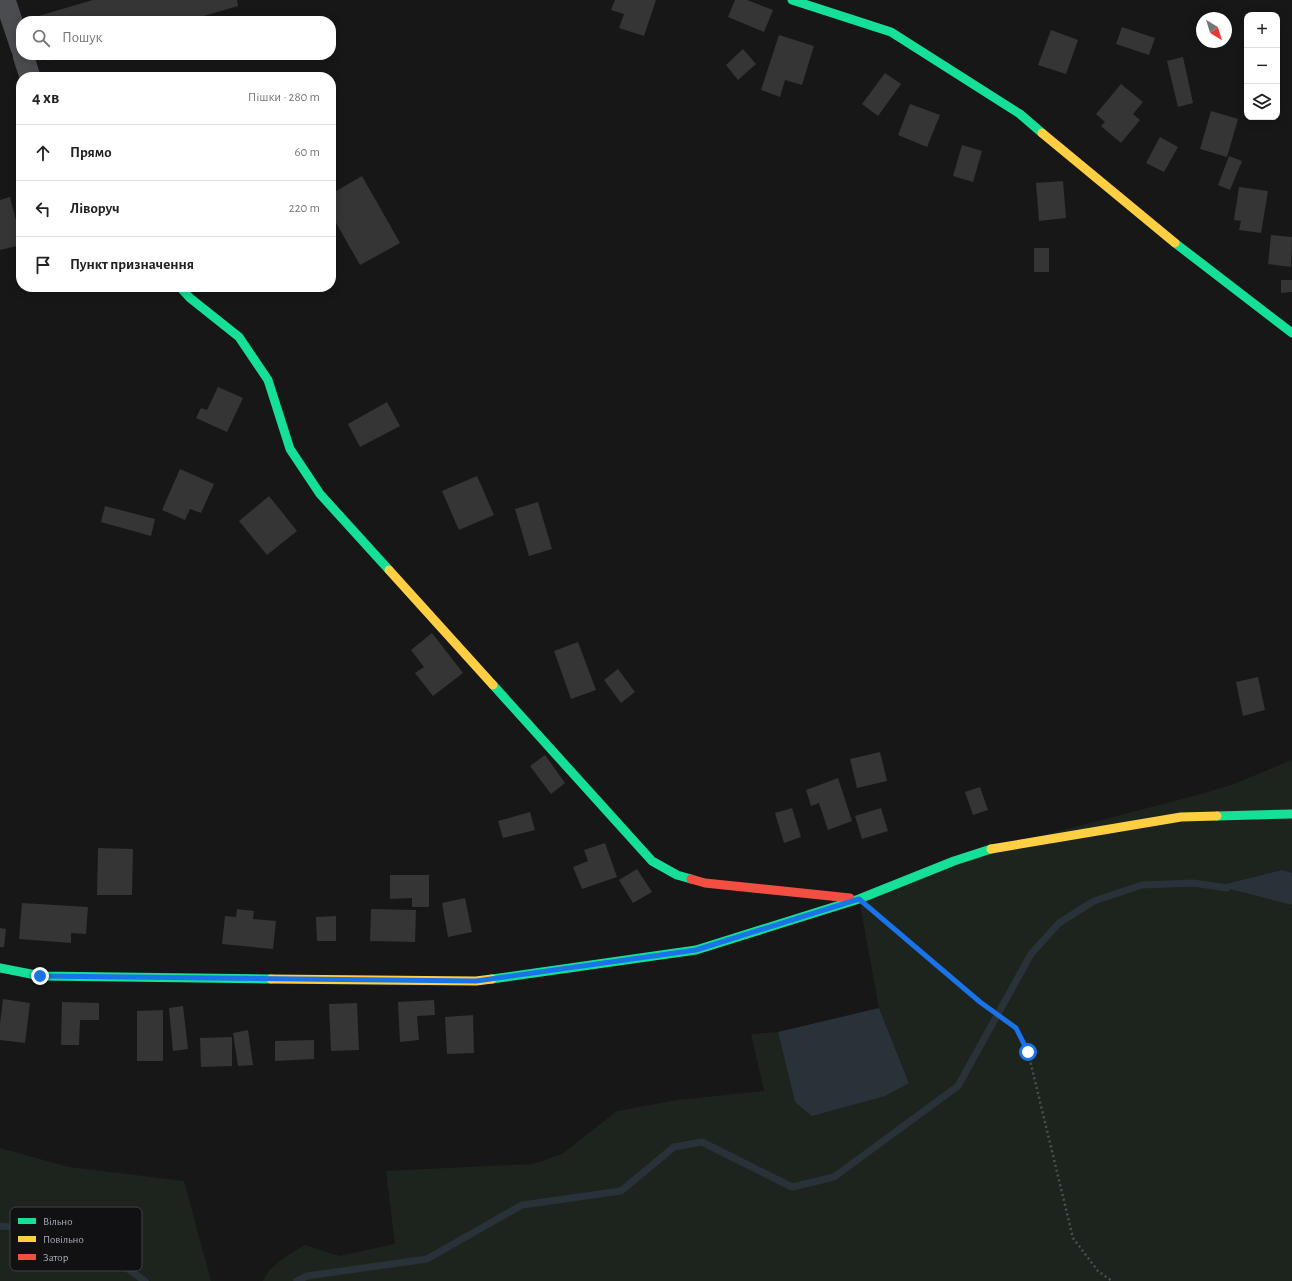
<!DOCTYPE html>
<html lang="uk">
<meta charset="utf-8">
<style>
body{margin:0;font-family:"Alegreya Sans",sans-serif;background:#f6f6f6;color:#222}
.controls{position:absolute;right:12px;top:12px;display:grid;overflow:hidden;border-radius:8px;box-shadow:0 2px 10px #0003}
.controls button{width:36px;height:36px;display:grid;place-items:center;padding:0;border:0;border-bottom:1px solid #e0e0e0;background:#fff;color:#222;font:20px sans-serif}
.compass{position:absolute;left:1196px;top:12px;width:36px;height:36px;border-radius:50%;background:#fff;box-shadow:0 2px 10px #0003;rotate:142deg}
.stop{position:absolute;width:12px;height:12px;margin:-9px;border:3px solid #1a73e8;border-radius:50%;background:#fff}
.stop.end{background:#1a73e8;border-color:#fff;box-shadow:0 1px 4px #0008}
.list{margin:0;padding:0;list-style:none}
h2{display:flex;justify-content:space-between;align-items:center;height:52px;margin:0;padding:0 16px;font-size:17px}
h2 small{font-size:13px;font-weight:400;color:#767676}
.list li{display:grid;grid-template-columns:26px 1fr auto;gap:12px;align-items:center;box-sizing:border-box;height:56px;padding:0 16px;border-top:1px solid #e0e0e0}
.list b{display:block;font-size:15px;white-space:nowrap}
.list em{font-size:13px;font-style:normal;color:#767676}
.icon{flex:none;width:22px;height:22px;fill:none;stroke:currentColor;stroke-width:2;stroke-linecap:round;stroke-linejoin:round}
.map{position:relative;flex:none;width:1292px;height:1281px;overflow:hidden}
.search{position:absolute;background:#fff;box-shadow:0 2px 10px #0003;left:16px;top:16px;width:320px;height:44px;display:flex;align-items:center;gap:10px;box-sizing:border-box;padding:0 14px;border-radius:16px;color:#767676;font-size:15px}
.panel{position:absolute;background:#fff;box-shadow:0 2px 10px #0003;left:16px;top:72px;width:320px;height:220px;border-radius:16px}
.map>svg:first-child{display:block}
.green{fill:#1d241e}
.water{fill:#2a3239}
.lines{fill:none;stroke-linecap:round;stroke-linejoin:round}
.stream{stroke:#2a3239;stroke-width:7}
.building{fill:#353536}
.path{stroke:#4d4e52;stroke-width:2.5;stroke-dasharray:2 3;stroke-linecap:butt}
.street{stroke:#4b4c50;stroke-width:21}
.fast{stroke:#16e098;stroke-width:9}
.slow{stroke:#ffcf43;stroke-width:9}
.jam{stroke:#f24e42;stroke-width:9}
.route{stroke:#1a73e8;stroke-width:5}
.key{fill:#111113;stroke:#3e4045;stroke-width:1}
.key-label{font-size:11px;fill:#a8adb8}
</style>
<div class="map">
<svg width="1292" height="1281" viewBox="0 0 1292 1281">
<rect width="100%" height="100%" fill="#171717"/>
<!-- green -->
<g class="green">
<path d="M1292 760V873L1282 870 1219 886 1292 905V1281H263C270 1265 291 1253 305 1245L339 1256 395 1244 386 1171 533 1164 562 1154 617 1111 677 1100 764 1091 751 1034 778 1032 795 1102 909 1082 879 1008 859 899 994 848 1201 794 1231 785Z"/>
<path d="M0 1148 69 1167 184 1181 211 1281H0Z"/>
</g>
<!-- water -->
<g class="water">
<path d="M1282 870 1292 873V905L1218 886Z"/>
<path d="M879 1008 909 1083 885 1096 812 1116 795 1102 778 1032Z"/>
</g>
<g class="lines">
<!-- stream -->
<g class="stream">
<path d="M0 1226 66 1231 84 1238 145 1281"/>
<path d="M297 1281 307 1276 427 1259 522 1205 621 1191 674 1147 702 1142 792 1187 834 1177 958 1086 1031 954 1059 923 1094 901 1142 885 1193 883 1227 888"/>
</g>
</g>
<!-- building -->
<g class="building">
<path d="M93 0H237L238 6 187 21H36L35 17Z"/>
<path d="M615 0H656L644 36 619 28 624 14 611 10Z"/>
<path d="M735 0H747L773 10 764 32 728 17Z"/>
<path d="M1122 27 1155 38 1149 55 1116 44Z"/>
<path d="M1051 30 1078 40 1066 74 1038 65Z"/>
<path d="M779 35 814 46 802 85 785 80 780 97 761 90Z"/>
<path d="M743 49 756 64 738 80 726 65Z"/>
<path d="M45 55H66L47 61Z"/>
<path d="M127 55H145L129 60Z"/>
<path d="M1183 57 1193 103 1178 107 1167 61Z"/>
<path d="M885 73 901 84 878 116 862 104Z"/>
<path d="M1121 84 1143 102 1133 114 1140 120 1121 143 1101 126 1105 122 1096 114Z"/>
<path d="M910 104 940 115 927 147 898 135Z"/>
<path d="M1211 111 1238 119 1227 157 1200 149Z"/>
<path d="M1160 137 1178 147 1164 172 1146 163Z"/>
<path d="M962 145 982 151 973 182 953 176Z"/>
<path d="M1229 156 1242 161 1230 190 1218 185Z"/>
<path d="M362 176 400 243 360 265 331 214V194Z"/>
<path d="M1063 181 1066 218 1039 221 1036 183Z"/>
<path d="M1239 187 1268 191 1261 233 1239 230 1241 221 1234 220Z"/>
<path d="M10 197 21 240V245L0 250V200Z"/>
<path d="M1271 235 1292 237 1291 267 1268 264Z"/>
<rect x="1034" y="248" width="15" height="24"/>
<path d="M1281 280H1292V292L1281 293Z"/>
<path d="M218 387 243 398 227 432 196 418 201 408 207 410Z"/>
<path d="M387 402 400 426 360 447 348 424Z"/>
<path d="M180 469 214 484 201 513 190 509 185 520 162 510Z"/>
<path d="M477 476 494 515 459 530 442 491Z"/>
<path d="M269 496 297 531 267 555 239 521Z"/>
<path d="M538 502 552 549 529 556 515 509Z"/>
<path d="M105 506 155 519 151 536 101 522Z"/>
<path d="M432 633 463 673 433 696 415 673 424 667 411 650Z"/>
<path d="M578 642 596 690 571 699 554 651Z"/>
<path d="M618 669 635 692 621 703 604 680Z"/>
<path d="M1258 677 1265 710 1243 716 1236 682Z"/>
<path d="M880 752 887 781 857 788 850 759Z"/>
<path d="M545 755 565 783 551 794 530 766Z"/>
<path d="M838 778 852 821 828 830 819 803 811 806 806 790Z"/>
<path d="M980 787 988 810 973 815 965 792Z"/>
<path d="M792 808 801 837 784 843 775 813Z"/>
<path d="M881 808 888 831 862 839 855 816Z"/>
<path d="M530 812 535 830 503 838 498 821Z"/>
<path d="M605 843 617 877 582 889 573 867 588 861 584 850Z"/>
<path d="M98 848 133 849 132 895H97Z"/>
<path d="M637 869 652 892 633 903 619 880Z"/>
<path d="M390 875H429V907H412V898L390 899Z"/>
<path d="M465 898 472 932 448 937 442 903Z"/>
<path d="M22 903 88 907 86 934 71 933V943L19 939Z"/>
<path d="M237 909 254 911 253 919 276 921 273 949 222 944 225 916 236 917Z"/>
<path d="M371 909 416 910 415 942 370 941Z"/>
<path d="M336 916V941H317L316 917Z"/>
<path d="M0 928 6 929 4 947H0Z"/>
<path d="M3 999 30 1003 25 1043 0 1040V1024Z"/>
<path d="M434 1000 435 1015 417 1016 419 1040 400 1042 398 1002Z"/>
<path d="M62 1002 99 1003V1020H80L79 1045H61Z"/>
<path d="M357 1003 359 1050 331 1051 329 1004Z"/>
<path d="M183 1006 188 1049 173 1051 169 1008Z"/>
<path d="M163 1010V1061H137V1011Z"/>
<path d="M473 1015 474 1053 447 1054 445 1017Z"/>
<path d="M248 1030 253 1065 238 1066 233 1033Z"/>
<path d="M232 1037V1066L201 1067 200 1038Z"/>
<path d="M314 1040V1059L275 1061V1041Z"/>
</g>
<g class="lines">
<!-- path -->
<path class="path" d="M879 916 980 1002 1016 1028 1028 1052 1073 1238 1098 1271 1112 1281"/>
<!-- street -->
<g class="street">
<path d="M5 0 21 48"/>
<path d="M23 55 30 77"/>
</g>
<!-- fast -->
<g class="fast">
<path d="M792 0 891 32 1020 114 1042 133"/>
<path d="M1175 243 1292 333"/>
<path d="M180 287 190 298 239 337 268 380 290 449 320 494 389 570"/>
<path d="M493 685 652 861 677 875 691 879"/>
<path d="M1217 816 1292 814"/>
<path d="M0 968 41 976 271 979"/>
<path d="M492 979 696 950 859 899 954 861 991 849"/>
</g>
<!-- slow -->
<g class="slow">
<path d="M1042 133 1175 243"/>
<path d="M389 570 493 685"/>
<path d="M991 849 1181 817 1217 816"/>
<path d="M271 979 476 981 492 979"/>
</g>
<!-- jam -->
<path class="jam" d="M691 879 705 883 850 898"/>
</g>
<g class="lines">
<!-- route -->
<path class="route" d="M40 976 476 981 696 950 859 899 980 1002 1016 1028 1028 1052"/>
</g>
<!-- legend -->
<rect x="10" y="1207" width="132" height="64" rx="6" class="key"/>
<rect x="18" y="1218" width="18" height="6" fill="#16e098"/>
<rect x="18" y="1236" width="18" height="6" fill="#ffcf43"/>
<rect x="18" y="1254" width="18" height="6" fill="#f24e42"/>
<g class="key-label">
<text x="43" y="1225">Вільно</text>
<text x="43" y="1243">Повільно</text>
<text x="43" y="1261">Затор</text>
</g>
</svg>
<div class="controls">
<button>+</button>
<button>−</button>
<button><svg class="icon" aria-label="layers" viewBox="0 0 24 24"><path d="M12 4l9 5-9 5-9-5zM3 14l9 5 9-5"/></svg></button>
</div>
<svg class="compass" viewBox="-18 -18 36 36"><path d="M0-13l5 13h-10z" fill="#e53935"/><path d="M0 13l5-13h-10z" fill="#767676"/></svg>
<div class="stop" style="left:1028px;top:1052px"></div>
<div class="stop end" style="left:40px;top:976px"></div>
<div class="search"><svg class="icon" aria-label="search" viewBox="0 0 24 24"><circle cx="10" cy="10" r="6"/><path d="M15 15l6 6"/></svg>Пошук</div>
<section class="panel">
<h2>4 хв<small>Пішки · 280 m</small></h2>
<ul class="list">
<li><svg class="icon" aria-label="ahead" viewBox="0 0 24 24"><path d="M12 20V5M6 11l6-6 6 6"/></svg><div><b>Прямо</b></div><em>60 m</em></li>
<li><svg class="icon" aria-label="left" viewBox="0 0 24 24"><path d="M17 20v-9H6M10 6l-5 5 5 5"/></svg><div><b>Ліворуч</b></div><em>220 m</em></li>
<li><svg class="icon" aria-label="arrive" viewBox="0 0 24 24"><path d="M6 21V4h12l-3 4 3 4H6"/></svg><div><b>Пункт призначення</b></div></li>
</ul>
</section>
</div>
